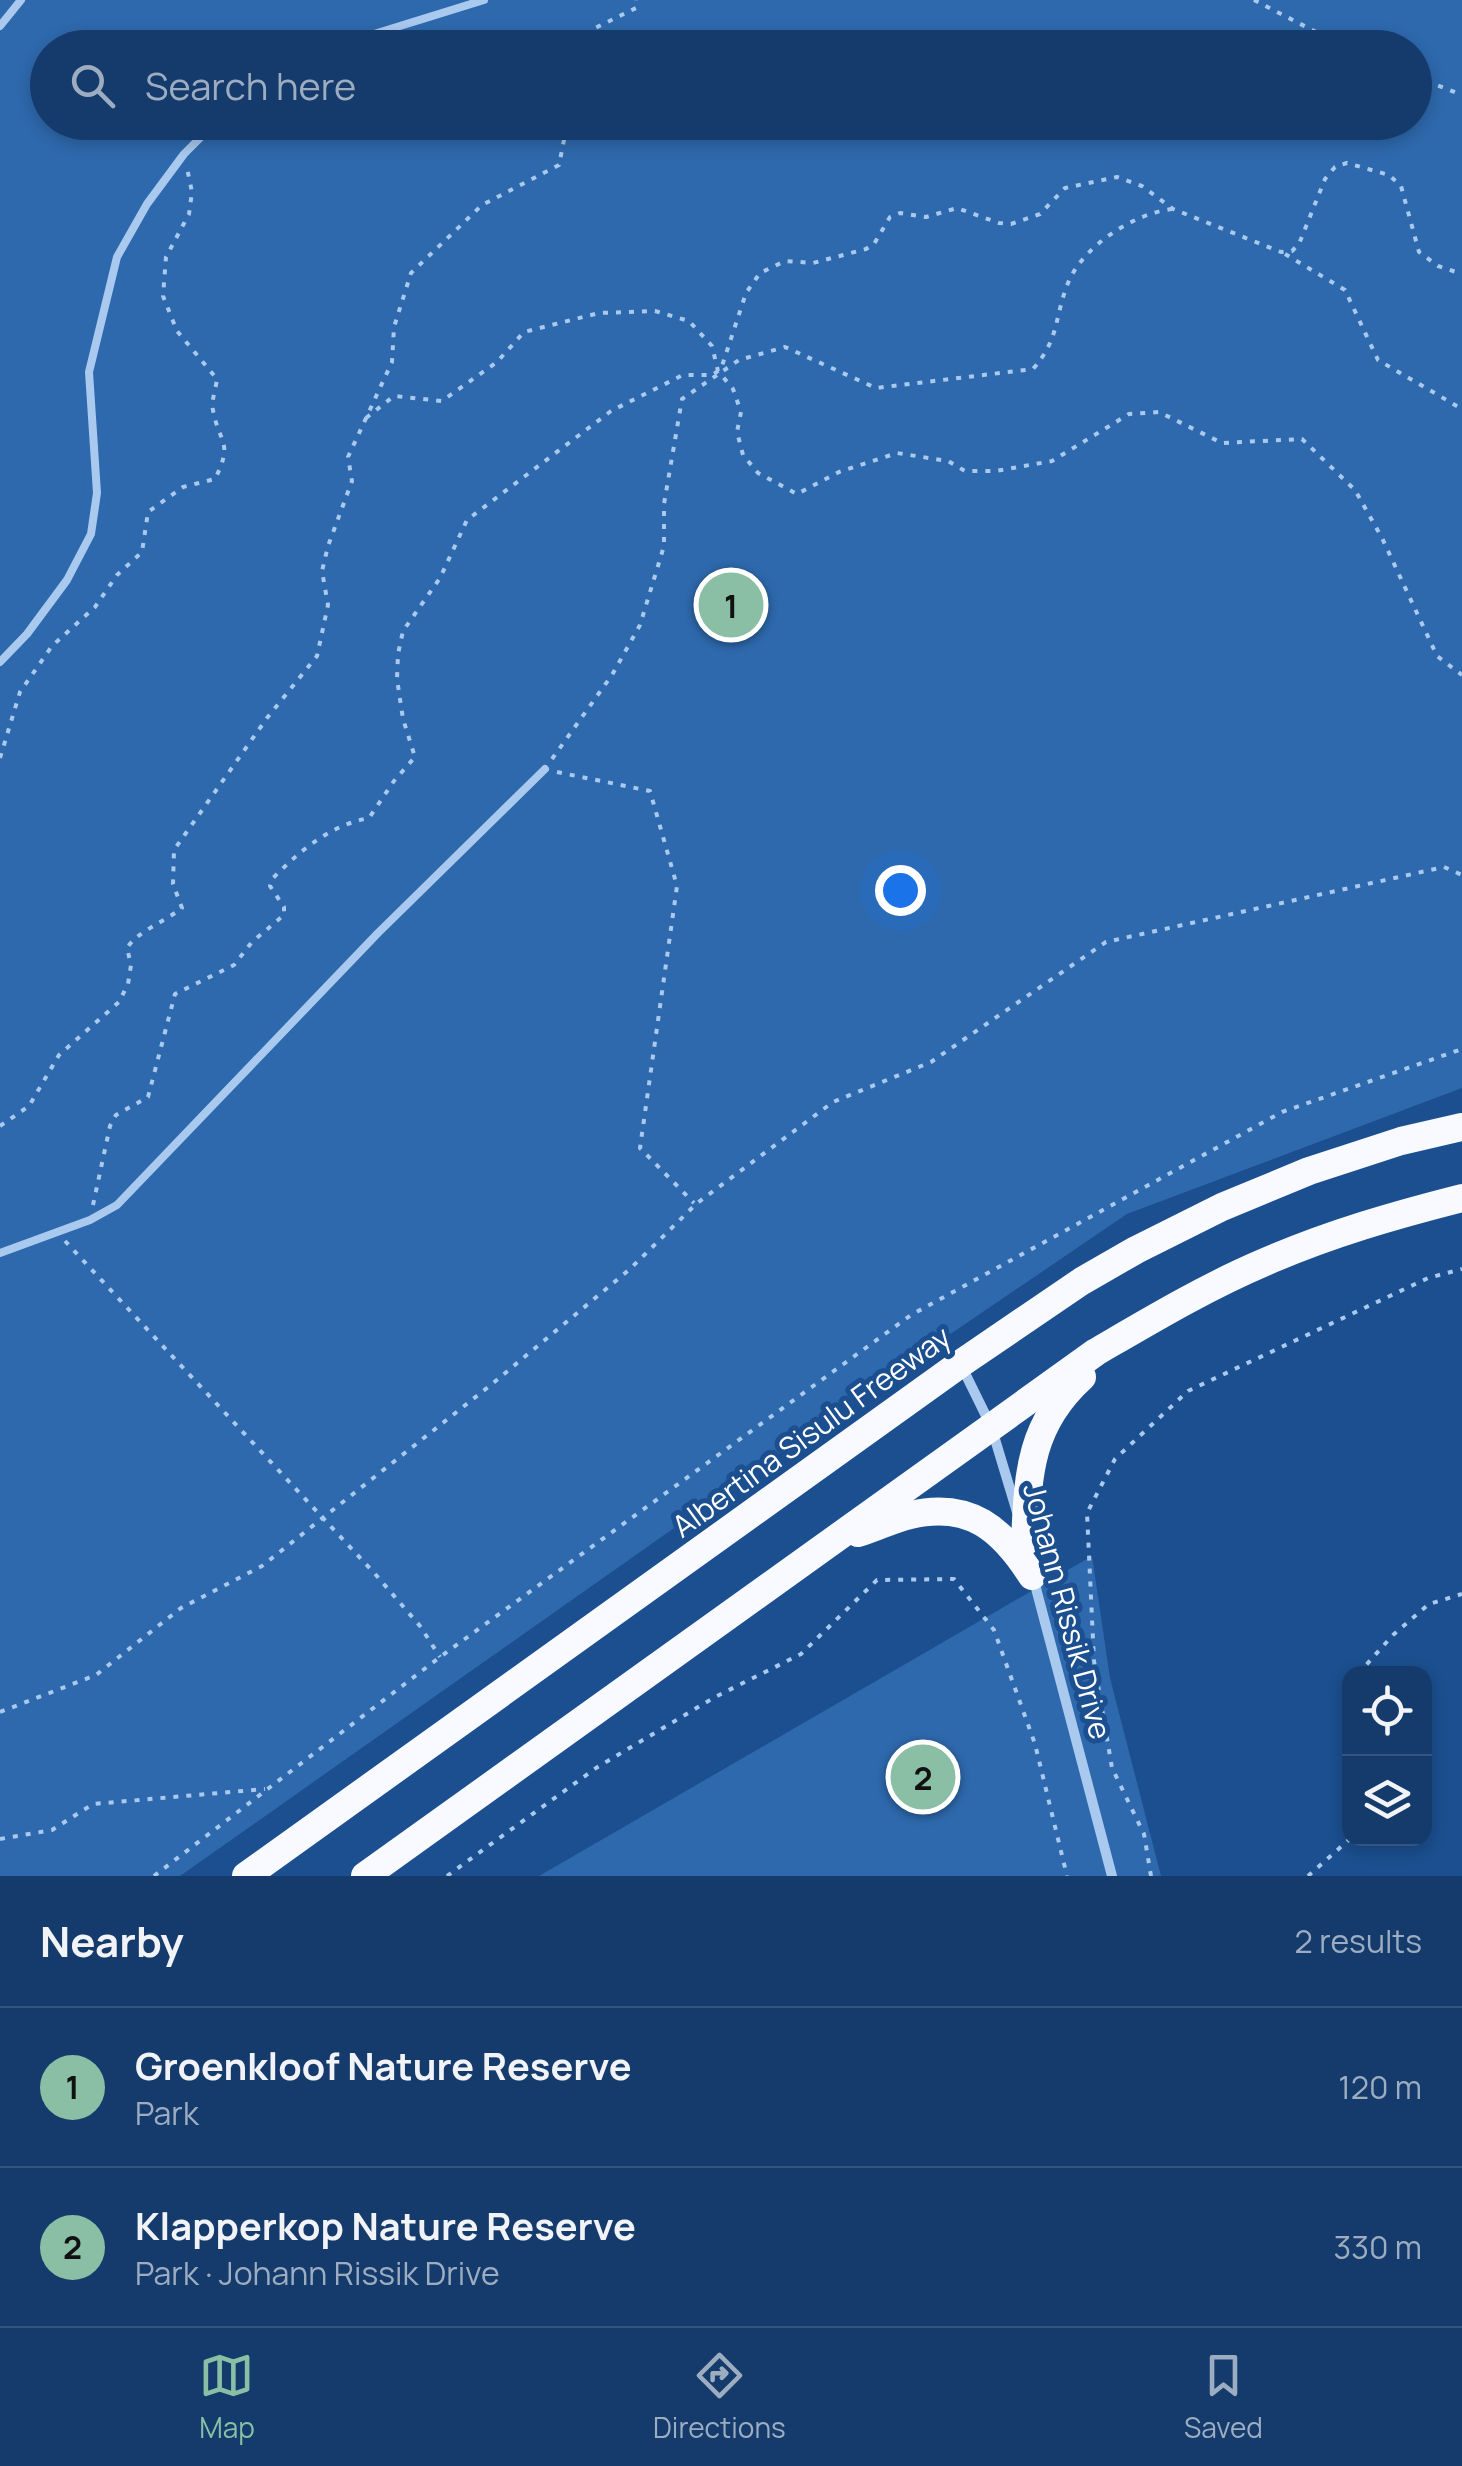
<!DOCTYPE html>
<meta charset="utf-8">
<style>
body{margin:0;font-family:Manrope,sans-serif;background:#214673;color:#f1f3f6}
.controls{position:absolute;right:30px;bottom:30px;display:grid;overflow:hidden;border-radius:20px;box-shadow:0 5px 15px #0003}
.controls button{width:90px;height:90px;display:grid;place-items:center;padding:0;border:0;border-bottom:2px solid #33557e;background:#143b6b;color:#f1f3f6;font:50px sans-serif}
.you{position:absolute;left:900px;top:890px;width:35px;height:35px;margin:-25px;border:8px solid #fff;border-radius:50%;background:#1a73e8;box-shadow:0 0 0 15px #1a73e833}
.badge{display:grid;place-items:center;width:65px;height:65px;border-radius:50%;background:#8abfa5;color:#111;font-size:32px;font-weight:700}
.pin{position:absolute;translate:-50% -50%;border:5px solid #fff;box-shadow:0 2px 10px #0006}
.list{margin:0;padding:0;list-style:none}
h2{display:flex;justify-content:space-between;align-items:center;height:130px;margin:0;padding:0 40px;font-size:42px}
h2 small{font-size:32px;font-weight:400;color:#9dadc1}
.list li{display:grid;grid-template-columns:65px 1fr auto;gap:30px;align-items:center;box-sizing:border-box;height:160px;padding:0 40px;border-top:2px solid #33557e}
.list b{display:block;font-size:38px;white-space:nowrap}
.list p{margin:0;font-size:32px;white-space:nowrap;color:#9dadc1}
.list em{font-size:32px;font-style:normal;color:#9dadc1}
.icon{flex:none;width:55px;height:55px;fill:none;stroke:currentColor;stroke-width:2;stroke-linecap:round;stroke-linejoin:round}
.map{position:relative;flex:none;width:1462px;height:1876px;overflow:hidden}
.search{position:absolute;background:#143b6b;box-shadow:0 5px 15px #0003;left:30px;right:30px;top:30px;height:110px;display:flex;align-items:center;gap:25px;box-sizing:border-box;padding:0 35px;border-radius:55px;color:#9dadc1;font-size:38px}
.sheet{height:450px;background:#143b6b}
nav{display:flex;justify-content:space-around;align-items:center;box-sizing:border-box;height:140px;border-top:2px solid #33557e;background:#143b6b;font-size:28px;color:#9dadc1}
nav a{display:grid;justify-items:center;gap:5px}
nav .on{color:#8abfa5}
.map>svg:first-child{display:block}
.green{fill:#2e69ad;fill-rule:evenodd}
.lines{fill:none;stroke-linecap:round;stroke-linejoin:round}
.path{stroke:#a9c9ee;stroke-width:4;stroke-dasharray:5 8;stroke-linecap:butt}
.service{stroke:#a9c9ee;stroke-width:8}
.minor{stroke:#a9c9ee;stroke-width:10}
.trunk{stroke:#f8faff;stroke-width:28}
.labels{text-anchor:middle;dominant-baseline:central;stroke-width:10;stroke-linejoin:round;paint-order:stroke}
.street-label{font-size:30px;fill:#fff;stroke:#1b4f8f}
</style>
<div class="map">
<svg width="1462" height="1876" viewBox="0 0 1462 1876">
<rect width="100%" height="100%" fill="#1b4f8f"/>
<!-- green -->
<g class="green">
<path d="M0 0H1462V1088L1127 1214 924 1352 180 1876H0ZM48 48H1414V122H48Z"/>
<path d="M1092 1556 1110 1678 1161 1876H539Z"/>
</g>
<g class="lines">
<!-- path -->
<g class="path">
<path d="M1254 0 1347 48"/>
<path d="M582 48 591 30 636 8V0"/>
<path d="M1414 76 1462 95"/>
<path d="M1285 254 1345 290 1378 360 1462 409"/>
<path d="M366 418 394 396 442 401 497 362 524 332 599 313 655 311 689 321 712 346 718 371 733 389 741 412 737 432 743 455 758 473 797 494 839 472 897 453 948 461 965 471H996L1052 461 1129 414 1159 412 1222 443 1302 439 1355 490 1382 538 1437 656 1462 675"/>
<path d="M0 758 20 692 52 646 95 607 117 575 142 552 148 512 183 487 215 479C234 441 219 444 213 410 211 401 216 388 217 379L177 331 163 296 166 257 189 214 192 192 187 168"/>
<path d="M552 759 612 675 640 625 664 546V504L682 399 739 360 785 347 876 388 1033 369C1060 338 1054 318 1068 283 1083 246 1134 213 1173 209"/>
<path d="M557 772 650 791 677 886 640 1148 694 1203"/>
<path d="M0 1126 29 1106 59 1055 119 1002 128 984 131 965 127 948C138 931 164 922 182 908L173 884 174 850 267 718 317 656 328 605 322 571 328 546 352 481 348 457 392 362 394 327 411 273 482 205 559 165 565 135 562 122"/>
<path d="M93 1205 110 1126 116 1115 148 1097 175 994 234 965 252 942 284 915V907L270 886 272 879C300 851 328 826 369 818L394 781 415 757 403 719 397 679 398 654 403 631 440 578 467 520 611 411 683 375H712L721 369 746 293 760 273 785 261 813 263 866 249 874 244 890 217 900 213 926 217 957 208 999 223 1011 224 1040 214 1065 188 1117 177 1142 186 1173 209 1281 252 1292 251 1299 244 1325 179 1335 167 1347 163 1389 175 1401 186 1419 252 1438 266 1462 274"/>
<path d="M65 1241 376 1575 420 1626 440 1657"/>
<path d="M1358 1674 1393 1635 1429 1604 1462 1594"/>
<path d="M1350 1702V1712"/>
<path d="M0 1712 96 1675 181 1608 262 1566 492 1384 630 1269 696 1204 833 1102 931 1062 1106 942 1444 867 1462 875"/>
<path d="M0 1839 52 1830 93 1804 265 1789"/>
<path d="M154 1876 440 1657 911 1315 1282 1112 1462 1049"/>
<path d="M447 1876 596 1768 715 1697 801 1654 877 1580 954 1579 994 1630 1035 1744 1067 1876"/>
<path d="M1151 1876 1144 1834 1112 1768 1094 1661 1087 1513 1115 1459 1188 1391 1428 1278 1462 1269"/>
<path d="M1308 1876 1351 1838"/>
</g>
<!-- service -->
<g class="service">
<path d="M0 26 21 0"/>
<path d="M329 48 484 0"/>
<path d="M0 662 27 634 67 580 91 534 97 493 89 372 117 257 147 204 184 154 216 122"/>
<path d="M0 1253 90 1220 117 1205 378 933 545 769"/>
</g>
<!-- minor -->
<g class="minor">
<path d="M961 1365 991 1426 1017 1512"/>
<path d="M1033 1577 1112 1876"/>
</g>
<!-- trunk -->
<g class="trunk">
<path d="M858 1533C876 1528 892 1519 910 1515 970 1501 1002 1529 1032 1576"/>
<path d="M1025 1542C1028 1475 1029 1425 1082 1377"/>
<path d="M246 1876 960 1364 1082 1281 1136 1250 1222 1207 1309 1171 1401 1141 1462 1127"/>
<path d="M365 1876 1096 1352C1151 1320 1206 1287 1265 1262 1329 1234 1395 1215 1462 1198"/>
</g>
</g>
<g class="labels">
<!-- street labels -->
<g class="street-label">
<text transform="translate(811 1431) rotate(-36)">Albertina Sisulu Freeway</text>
<text transform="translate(1068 1611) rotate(75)">Johann Rissik Drive</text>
</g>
</g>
</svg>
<div class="controls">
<button><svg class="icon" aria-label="locate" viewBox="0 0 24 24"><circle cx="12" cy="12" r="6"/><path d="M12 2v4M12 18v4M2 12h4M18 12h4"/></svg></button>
<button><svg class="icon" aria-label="layers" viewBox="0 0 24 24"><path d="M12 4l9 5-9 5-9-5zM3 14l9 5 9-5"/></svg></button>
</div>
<div class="you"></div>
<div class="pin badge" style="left:731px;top:605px">1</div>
<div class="pin badge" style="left:923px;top:1777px">2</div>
<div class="search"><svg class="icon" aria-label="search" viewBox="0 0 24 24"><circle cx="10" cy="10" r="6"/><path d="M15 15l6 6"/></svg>Search here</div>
</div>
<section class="sheet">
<h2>Nearby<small>2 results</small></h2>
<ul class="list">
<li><span class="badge">1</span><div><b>Groenkloof Nature Reserve</b><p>Park</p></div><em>120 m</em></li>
<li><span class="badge">2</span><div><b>Klapperkop Nature Reserve</b><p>Park · Johann Rissik Drive</p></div><em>330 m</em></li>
</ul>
</section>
<nav>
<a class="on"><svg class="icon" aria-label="map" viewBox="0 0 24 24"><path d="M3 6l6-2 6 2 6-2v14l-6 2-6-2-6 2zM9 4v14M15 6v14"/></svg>Map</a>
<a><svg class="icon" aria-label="directions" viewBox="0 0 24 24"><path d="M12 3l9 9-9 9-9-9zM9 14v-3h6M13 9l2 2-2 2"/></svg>Directions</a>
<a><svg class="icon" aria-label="saved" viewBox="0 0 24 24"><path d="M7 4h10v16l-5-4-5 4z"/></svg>Saved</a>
</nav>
